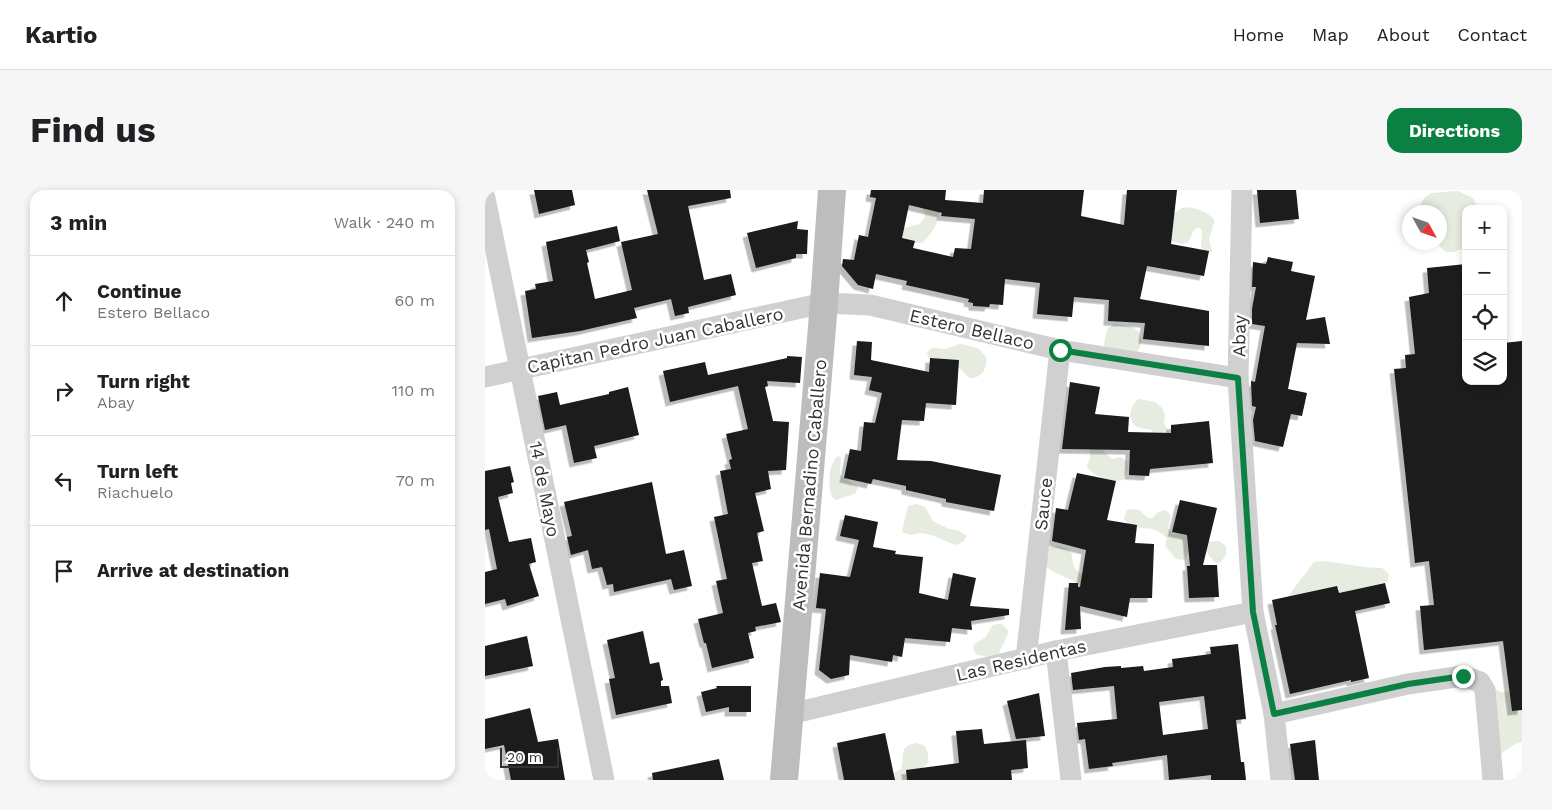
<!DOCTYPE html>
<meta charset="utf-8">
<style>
body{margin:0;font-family:"Work Sans",sans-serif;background:#f6f6f6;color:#202124}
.controls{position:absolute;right:15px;top:15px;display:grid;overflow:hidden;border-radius:10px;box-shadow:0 2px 8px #0003}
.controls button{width:45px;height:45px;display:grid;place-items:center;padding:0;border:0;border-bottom:1px solid #e0e0e0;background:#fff;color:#202124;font:25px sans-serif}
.compass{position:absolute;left:917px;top:15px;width:45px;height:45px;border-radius:50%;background:#fff;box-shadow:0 2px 8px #0003;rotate:130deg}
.scale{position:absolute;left:15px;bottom:12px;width:59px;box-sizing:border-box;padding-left:5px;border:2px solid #333;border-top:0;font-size:14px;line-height:18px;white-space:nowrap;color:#333;-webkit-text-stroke:4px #fff;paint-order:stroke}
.stop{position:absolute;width:15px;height:15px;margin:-11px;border:4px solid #0b8043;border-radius:50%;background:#fff}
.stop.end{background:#0b8043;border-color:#fff;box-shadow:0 1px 5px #0008}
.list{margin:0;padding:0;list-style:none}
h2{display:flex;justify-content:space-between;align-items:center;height:65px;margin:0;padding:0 20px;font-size:21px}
h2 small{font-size:16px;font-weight:400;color:#757577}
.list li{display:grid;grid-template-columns:32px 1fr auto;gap:15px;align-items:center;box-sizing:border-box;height:90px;padding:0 20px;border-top:1px solid #e0e0e0}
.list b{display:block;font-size:19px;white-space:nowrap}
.list p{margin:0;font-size:16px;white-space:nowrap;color:#757577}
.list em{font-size:16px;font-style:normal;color:#757577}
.icon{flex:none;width:28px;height:28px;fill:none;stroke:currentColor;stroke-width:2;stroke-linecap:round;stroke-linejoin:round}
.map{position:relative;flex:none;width:1037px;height:590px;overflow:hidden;border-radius:15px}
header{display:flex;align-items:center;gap:30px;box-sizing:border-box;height:70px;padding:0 25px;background:#fff;border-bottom:1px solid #e0e0e0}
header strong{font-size:24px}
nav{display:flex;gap:28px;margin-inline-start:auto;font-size:18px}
.intro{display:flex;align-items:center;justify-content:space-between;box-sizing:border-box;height:120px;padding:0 30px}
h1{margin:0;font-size:35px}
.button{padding:12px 22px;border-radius:15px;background:#0b8043;color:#fff;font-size:18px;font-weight:700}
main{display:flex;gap:30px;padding:0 30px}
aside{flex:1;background:#fff;border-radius:15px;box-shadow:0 2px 8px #0003}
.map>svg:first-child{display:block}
.green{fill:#e6ecdf}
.building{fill:#1a1a1a;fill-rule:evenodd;filter:url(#shadow)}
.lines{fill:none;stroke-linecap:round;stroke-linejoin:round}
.street{stroke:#d0d0d0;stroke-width:21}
.secondary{stroke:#bdbdbd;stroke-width:28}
.route{stroke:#0b8043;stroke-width:6}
.labels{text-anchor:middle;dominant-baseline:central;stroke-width:5;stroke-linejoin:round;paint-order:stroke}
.street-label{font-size:18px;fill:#333;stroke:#fff}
</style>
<header>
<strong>Kartio</strong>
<nav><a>Home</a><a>Map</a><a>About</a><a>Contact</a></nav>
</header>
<div class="intro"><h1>Find us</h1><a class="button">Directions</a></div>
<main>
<aside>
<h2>3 min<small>Walk · 240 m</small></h2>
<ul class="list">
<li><svg class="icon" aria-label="ahead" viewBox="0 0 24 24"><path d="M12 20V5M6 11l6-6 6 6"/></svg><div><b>Continue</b><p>Estero Bellaco</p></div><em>60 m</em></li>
<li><svg class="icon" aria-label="right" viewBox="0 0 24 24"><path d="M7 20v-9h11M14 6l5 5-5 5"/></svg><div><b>Turn right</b><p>Abay</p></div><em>110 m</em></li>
<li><svg class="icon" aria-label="left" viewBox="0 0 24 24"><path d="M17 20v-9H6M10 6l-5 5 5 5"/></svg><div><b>Turn left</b><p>Riachuelo</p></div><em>70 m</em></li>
<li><svg class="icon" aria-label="arrive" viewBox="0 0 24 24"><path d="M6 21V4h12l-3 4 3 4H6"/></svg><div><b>Arrive at destination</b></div></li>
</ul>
</aside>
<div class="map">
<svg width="1037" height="590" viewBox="0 0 1037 590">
<defs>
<filter id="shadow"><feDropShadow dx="-4.5" dy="4.5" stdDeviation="0" flood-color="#0004"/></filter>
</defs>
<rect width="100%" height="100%" fill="#fff"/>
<!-- green -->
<g class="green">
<path d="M973 1 988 8 992 16V19H981V57L969 62H961L951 53 954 52V22H931L940 7 947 3Z"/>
<path d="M437 15 454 18C455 32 447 44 437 53H424L411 48 419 38 435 34 440 27Z"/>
<path d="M697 18C708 16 720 21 729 29V33L724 49 727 61 723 63 716 58 717 41 715 38H711C705 44 707 51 699 54L682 51 686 26Z"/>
<path d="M629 134C640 136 655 135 656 149 656 155 655 159 650 164L621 158 619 155 622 139Z"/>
<path d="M476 154 493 158 501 167C502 178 498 188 485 188 480 186 478 180 473 177 462 171 448 179 442 164 446 154 452 159 460 159 465 158 471 155 476 154Z"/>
<path d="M654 209 670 212 677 218 680 225 679 233 687 248H669L667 240C663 239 655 239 651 236 641 229 646 214 654 209Z"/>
<path d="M605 255 615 258 627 269 635 267 642 271 643 279 638 290C628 293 606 286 602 276L605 268Z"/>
<path d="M353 266 356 268 355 284 357 287 373 297 370 304 351 310 347 307C343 295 343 275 353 266Z"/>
<path d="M432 314 440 317 448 331 464 339 472 340 482 346 478 352 470 355C455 349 441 339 425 345L417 342 423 316Z"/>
<path d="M645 319 654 320 663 328H667L673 322 680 320 686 326 683 338 688 344 705 345 720 352 734 351 741 356V365L736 372 731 373 725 367 719 357 704 358 700 370 691 369 680 356 682 348C679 345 673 341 668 339 657 336 647 343 639 328L642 320Z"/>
<path d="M573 356C593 361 584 366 590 378 592 382 597 384 601 385L604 397C595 394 564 381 560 376L562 360 565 357Z"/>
<path d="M838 371C858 373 877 378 897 378L904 384 902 392 854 403 806 430 791 428 790 420 801 409 829 372Z"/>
<path d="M513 434H517L523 440V444L513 465 505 467 492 465 488 458 489 454 500 448 508 435Z"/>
<path d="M1009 499 1017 502 1037 501V552L1030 554 1017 563 1000 562Z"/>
<path d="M431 553 440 556 443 564V573L433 581 432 590H405L409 583 416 579C420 566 413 556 431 553Z"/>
</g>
<!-- building -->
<g class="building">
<path d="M49 0H87L90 15 54 24Z"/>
<path d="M162 0H245L246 8 203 16 219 90 246 84 251 105 203 117 204 123 190 126 186 109 149 118 152 128 95 141 47 148 40 101 51 99 50 94 68 91 61 52 132 36 135 51 101 60 104 72 102 73 110 109 147 100 136 52 173 44Z"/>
<path d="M386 0H461L460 10 498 13 499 0H599L596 26 639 35 642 0H692L686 54 724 61 719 86 662 76 655 109 724 121V156L658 149 660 133 623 131 624 110 589 107 587 127 552 124 555 93 520 89 518 115 505 114 504 117 488 116V113L483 112 484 109 421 95 422 91 391 84 388 99 373 95 357 76 358 69 369 70 374 45 383 47 391 8 385 7ZM424 15 457 23 456 26 490 29 486 59 470 58 468 67 428 58 430 51 417 48Z"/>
<path d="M772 0H811L814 29 775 33Z"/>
<path d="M313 31 312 39 323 40 322 64H311V68L271 78 262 43Z"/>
<path d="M783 67 808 72 806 81 830 86 821 130 840 127 845 154 812 153 803 199 822 203 817 226 806 224 798 257 770 251 768 230 771 217 767 216 766 191 770 192 780 136 767 134V119L771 97H767L768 72 781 74Z"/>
<path d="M981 74V191H1018V153L1037 151V520L1027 521 1018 451 939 460 935 416 949 415 944 371 930 373 909 179 921 178 920 165 930 164 924 107 944 103 942 78Z"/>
<path d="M372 151 387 152 386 170 444 182 445 168 474 170 471 215 441 213 439 231 417 230 412 270 446 271 516 285 509 321 461 312V309L421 300V296L388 289 386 294 359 288 365 259 376 261 379 232 390 233 397 203 384 200 387 187 369 185Z"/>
<path d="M302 166 317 167 315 193 282 191 283 196 280 197 288 231 304 232 301 280 283 281 286 299 270 303 279 341 272 343 278 371 267 373 277 416 291 413 296 432 270 437 271 441 263 443 269 468 227 478 221 453H219L213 429 238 423 231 391 242 389 229 327 243 324 235 281 246 279 244 270 247 269 241 244 263 239 253 196 185 212 178 181 220 172 223 185 302 168Z"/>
<path d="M585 192 615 197 610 224 644 227 643 242 686 243V235L724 231 728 273 665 279 664 286 644 285 645 260 577 259Z"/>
<path d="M143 197 154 245 109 256 112 268 89 273 81 235 60 240 53 206 72 202 75 215 124 204V202Z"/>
<path d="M25 276 29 292 26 293 28 303 13 307 24 352 46 348 51 372 44 374 54 406 22 416 20 409 0 414V382L12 379 4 339 0 340V281Z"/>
<path d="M592 283 631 291 622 330 652 335 650 353 669 354 667 408H645L642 427 595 416 596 439 580 440 584 393H593V397H595L601 360 567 351 571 318 583 320Z"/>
<path d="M167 292 181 364 199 360 207 396 189 400 186 389 129 402 128 394 122 395 117 377 107 379 103 360 86 365 82 347 87 346 79 312Z"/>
<path d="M695 310 732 318 718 375H732L734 407 704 408 702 376H705L702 345 687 342Z"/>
<path d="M360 325 393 332 388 357 411 361 410 364 438 367 434 403 463 410 468 383 491 388 485 416 524 419V425L486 431 487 440 467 438 465 452 420 448 417 467 408 465 407 472 365 465 364 485 346 489 334 480 341 419 331 418 335 383 365 387 374 350 355 346Z"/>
<path d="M900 393 905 413 870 421 884 488 866 492V490L805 504 790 435H792L787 410 852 396 854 403Z"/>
<path d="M158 441 165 474 174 472 178 490 176 491V496H184L187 513 131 525 124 489 130 488 122 450Z"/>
<path d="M42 446 48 476 0 486V456Z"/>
<path d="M753 454 761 529 751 530 756 572H759L761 590H726V585L684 590 682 565 627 573 628 576 604 579 600 549 594 550 592 533 632 529 629 496 588 500 586 483 620 477 636 476V478L658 476 659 481 688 477 687 469 726 464 725 457ZM719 506 723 539 678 545 674 512Z"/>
<path d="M231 496H266V522H244V517L221 522 216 502 232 498Z"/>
<path d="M554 503 560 546 531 549 522 511Z"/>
<path d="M45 518 53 552 73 549 80 590H26L19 555 0 559V529Z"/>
<path d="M497 539 499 554 541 550 543 578 526 580 527 590H422L421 580 474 573 471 541Z"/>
<path d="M400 543 410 590H359L352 553Z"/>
<path d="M830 550 834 590H810L805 554Z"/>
<path d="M234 569 239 590H168L167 583Z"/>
</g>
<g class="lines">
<!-- street -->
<g class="street">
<path d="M757 0 753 188 768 422 789 524 796 590"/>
<path d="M0 8 119 590"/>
<path d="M0 187 339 113 385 115 575 160 753 188"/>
<path d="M571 461 586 590"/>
<path d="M541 469 575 160"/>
<path d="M305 524 571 461 768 422"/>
<path d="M789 524 923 494 978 486 995 492 1000 500 1008 590"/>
</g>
<!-- secondary -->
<path class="secondary" d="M299 590 339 113 347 0"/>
</g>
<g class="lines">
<!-- route -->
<path class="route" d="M575 160 753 188 768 422 789 524 923 494 978 486"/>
</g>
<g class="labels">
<!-- street labels -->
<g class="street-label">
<text transform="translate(487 139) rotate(13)">Estero Bellaco</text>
<text transform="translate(754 146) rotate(-89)">Abay</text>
<text transform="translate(170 150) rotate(-12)">Capitan Pedro Juan Caballero</text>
<text transform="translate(324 295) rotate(-85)">Avenida Bernadino Caballero</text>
<text transform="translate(60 299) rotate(79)">14 de Mayo</text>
<text transform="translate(558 314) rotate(-84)">Sauce</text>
<text transform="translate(536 470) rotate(-13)">Las Residentas</text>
</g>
</g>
</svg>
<div class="controls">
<button>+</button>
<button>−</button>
<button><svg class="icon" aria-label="locate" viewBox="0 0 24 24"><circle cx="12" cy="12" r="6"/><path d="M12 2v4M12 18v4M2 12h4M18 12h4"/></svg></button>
<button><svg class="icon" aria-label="layers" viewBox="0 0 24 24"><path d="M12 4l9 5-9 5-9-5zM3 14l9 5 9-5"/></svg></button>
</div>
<svg class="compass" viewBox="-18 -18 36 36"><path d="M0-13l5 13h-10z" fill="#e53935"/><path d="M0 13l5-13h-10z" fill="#757577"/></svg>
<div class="scale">20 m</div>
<div class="stop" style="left:575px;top:160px"></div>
<div class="stop end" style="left:978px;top:486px"></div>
</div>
</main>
